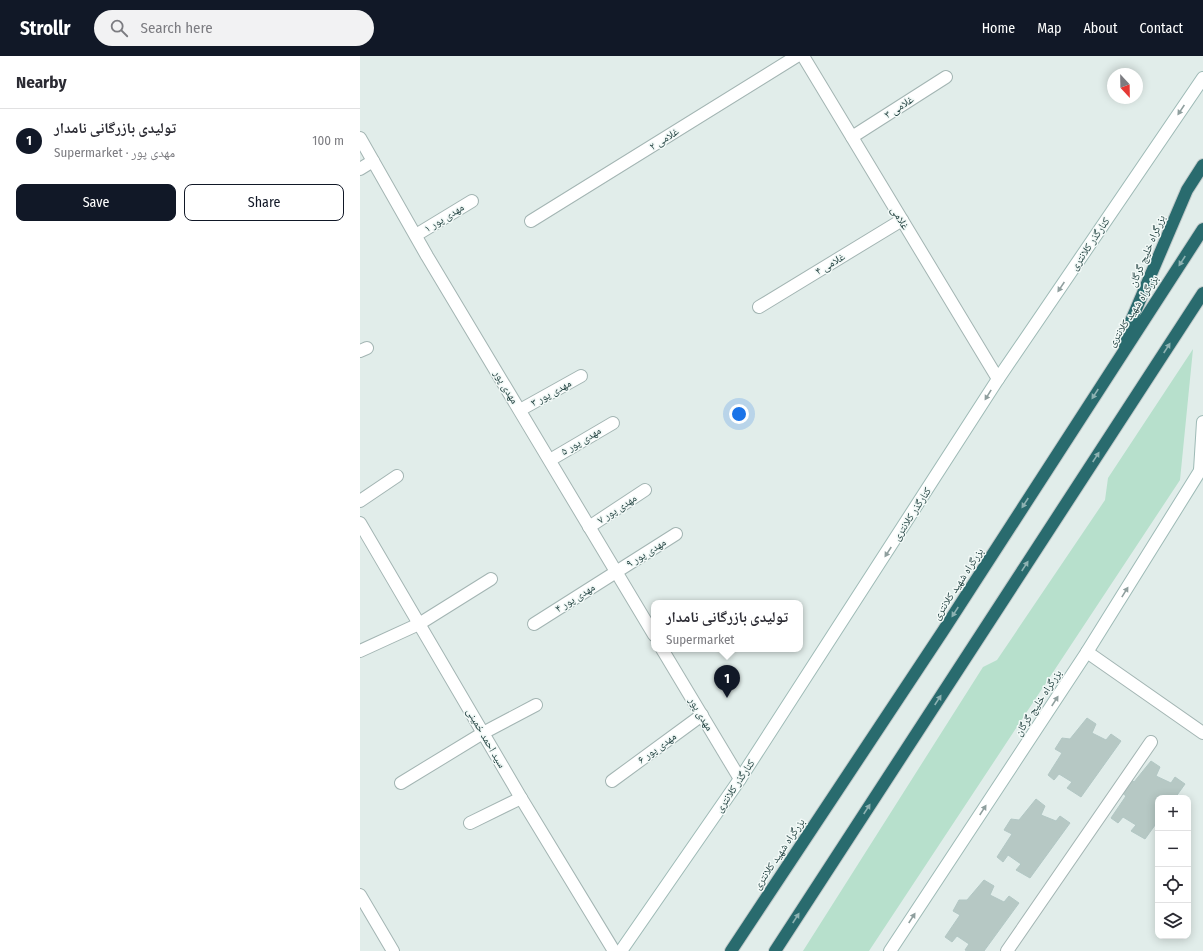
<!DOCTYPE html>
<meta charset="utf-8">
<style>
body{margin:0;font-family:"Fira Sans Condensed","Noto Naskh Arabic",sans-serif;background:#f2f2f3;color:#2b2b33}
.controls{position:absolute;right:12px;bottom:12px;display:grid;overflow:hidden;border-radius:8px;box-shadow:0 2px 10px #0003}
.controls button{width:36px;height:36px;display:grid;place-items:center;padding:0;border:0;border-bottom:1px solid #e1e1e2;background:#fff;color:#2b2b33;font:20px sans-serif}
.compass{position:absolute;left:747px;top:12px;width:36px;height:36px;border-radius:50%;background:#fff;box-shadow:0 2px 10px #0003;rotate:158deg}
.you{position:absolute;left:379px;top:358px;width:14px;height:14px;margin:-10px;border:3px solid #fff;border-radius:50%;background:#1a73e8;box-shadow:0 0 0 6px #1a73e833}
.badge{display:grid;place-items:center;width:26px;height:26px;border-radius:50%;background:#111827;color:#fff;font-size:13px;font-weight:700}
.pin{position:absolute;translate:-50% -33px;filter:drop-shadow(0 1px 2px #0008)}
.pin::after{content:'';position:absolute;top:21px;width:14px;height:12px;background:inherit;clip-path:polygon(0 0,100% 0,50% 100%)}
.popup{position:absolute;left:291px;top:544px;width:152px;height:52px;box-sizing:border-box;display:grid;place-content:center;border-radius:8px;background:#fff;filter:drop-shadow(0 1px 3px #0005);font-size:13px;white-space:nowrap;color:#7c7c81}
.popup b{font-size:15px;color:#2b2b33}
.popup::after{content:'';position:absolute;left:50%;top:100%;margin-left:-8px;border:8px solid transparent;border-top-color:#fff}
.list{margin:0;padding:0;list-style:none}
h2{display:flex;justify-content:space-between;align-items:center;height:52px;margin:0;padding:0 16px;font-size:17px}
h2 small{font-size:13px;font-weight:400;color:#7c7c81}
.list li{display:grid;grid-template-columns:26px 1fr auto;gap:12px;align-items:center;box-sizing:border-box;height:64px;padding:0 16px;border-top:1px solid #e1e1e2}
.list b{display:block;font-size:15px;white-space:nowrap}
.list p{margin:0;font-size:13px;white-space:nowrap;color:#7c7c81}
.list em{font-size:13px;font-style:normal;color:#7c7c81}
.actions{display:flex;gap:8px;padding:12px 16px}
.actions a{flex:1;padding:9px 0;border:1px solid #111827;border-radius:8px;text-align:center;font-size:14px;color:#111827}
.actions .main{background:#111827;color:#fff}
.icon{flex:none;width:22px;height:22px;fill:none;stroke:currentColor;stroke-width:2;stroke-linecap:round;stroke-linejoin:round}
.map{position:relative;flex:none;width:843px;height:895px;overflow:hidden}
header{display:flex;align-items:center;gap:24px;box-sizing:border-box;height:56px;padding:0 20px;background:#111827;color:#fff}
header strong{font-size:19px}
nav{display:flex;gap:22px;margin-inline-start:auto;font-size:14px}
.search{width:280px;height:36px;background:#f2f2f3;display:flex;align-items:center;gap:10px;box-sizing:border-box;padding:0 14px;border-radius:22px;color:#7c7c81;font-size:15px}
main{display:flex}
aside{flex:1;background:#fff}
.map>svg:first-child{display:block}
.green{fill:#b7e0cc}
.building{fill:#b6c8c4;stroke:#b2c7c4}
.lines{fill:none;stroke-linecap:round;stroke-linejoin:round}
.street-casing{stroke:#a3b5b3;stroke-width:14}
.secondary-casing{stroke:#9ebab6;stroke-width:14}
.highway-casing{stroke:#c0c9c9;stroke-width:14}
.street{stroke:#fff;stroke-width:12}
.secondary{stroke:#fff;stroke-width:12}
.highway{stroke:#296b6e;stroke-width:12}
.oneway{fill:#8f9f9e}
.oneway2{fill:#8eb2b2}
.labels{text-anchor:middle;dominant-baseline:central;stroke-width:3;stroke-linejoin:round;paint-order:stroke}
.street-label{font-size:11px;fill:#1f3f3e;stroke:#f2f9f7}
</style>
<header>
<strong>Strollr</strong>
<div class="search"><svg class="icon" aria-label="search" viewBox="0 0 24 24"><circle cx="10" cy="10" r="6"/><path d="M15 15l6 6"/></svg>Search here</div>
<nav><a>Home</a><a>Map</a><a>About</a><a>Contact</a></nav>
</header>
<main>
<aside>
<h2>Nearby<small></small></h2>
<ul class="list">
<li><span class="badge">1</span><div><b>تولیدی بازرگانی نامدار</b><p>Supermarket · مهدی پور</p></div><em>100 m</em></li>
</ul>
<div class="actions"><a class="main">Save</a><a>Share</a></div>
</aside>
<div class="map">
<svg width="843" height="895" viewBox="0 0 843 895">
<rect width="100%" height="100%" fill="#e1edea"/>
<!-- green -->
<path class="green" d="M833 293 820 424 509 895H443L623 611 637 604 745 444 748 422Z"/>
<!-- building -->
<g class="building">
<path d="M727 662 736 668 732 677 746 684 751 678 761 685 721 741 707 732 712 726 699 718 694 724 688 719 702 697 695 693 702 682 710 683Z"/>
<path d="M791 705 800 711 796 720 811 727 815 721 825 728 815 742H798V765L785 783 771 775 776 769 763 761 758 767 751 762 766 740 761 736 770 722 774 726Z"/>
<path d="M676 743 685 750 681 759 696 765 700 760 710 767 670 822 656 814 661 808 648 799 643 806 637 801 652 778 644 774 651 763 659 764Z"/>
<path d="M624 824 634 830 630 839 644 846 649 840 659 847 624 895H607L605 894 609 888 597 880 592 886 585 881 600 859 593 855 599 844H607Z"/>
</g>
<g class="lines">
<defs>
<g id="street">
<path d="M443 0 638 323"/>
<path d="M492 81 586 21"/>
<path d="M0 82 67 200 294 579"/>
<path d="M0 113 13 105"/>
<path d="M171 165 437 0"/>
<path d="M56 179 112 145"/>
<path d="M399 251 542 164"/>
<path d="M0 295 7 292"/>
<path d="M160 354 221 320"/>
<path d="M190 404 253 367"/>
<path d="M0 445 37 420"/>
<path d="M0 467 161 742 254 895"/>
<path d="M229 471 285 434"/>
<path d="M174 568 316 478"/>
<path d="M302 593 380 723"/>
<path d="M0 595 59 568 131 523"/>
<path d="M727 596 843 677"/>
<path d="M252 725 342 659"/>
<path d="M41 727 123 677 176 649"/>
<path d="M110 767 161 742"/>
<path d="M0 839 33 895"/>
<path d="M647 895 791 686"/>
</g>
<g id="secondary">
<path d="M840 414 843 366"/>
<path d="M261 895 380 723 638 323 843 22"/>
<path d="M530 895 727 596 843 410"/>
</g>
<g id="highway">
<path d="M762 286 827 134 843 109"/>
<path d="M371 895 583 575 843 173"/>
<path d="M415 895 843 237"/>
</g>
</defs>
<!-- street casing -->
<use href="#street" class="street-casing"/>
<!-- secondary casing -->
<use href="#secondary" class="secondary-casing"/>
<!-- highway casing -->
<use href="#highway" class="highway-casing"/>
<!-- street -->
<use href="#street" class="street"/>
<!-- secondary -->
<use href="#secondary" class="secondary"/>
<!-- highway -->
<use href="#highway" class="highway"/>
</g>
<!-- one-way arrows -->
<defs><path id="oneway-solid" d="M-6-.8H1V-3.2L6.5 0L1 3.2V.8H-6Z"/></defs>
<g class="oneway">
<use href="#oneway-solid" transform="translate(821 54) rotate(124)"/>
<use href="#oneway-solid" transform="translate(701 231) rotate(124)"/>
<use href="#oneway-solid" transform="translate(628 339) rotate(122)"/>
<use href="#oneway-solid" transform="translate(528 496) rotate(123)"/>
<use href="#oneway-solid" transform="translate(765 536) rotate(-58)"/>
<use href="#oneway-solid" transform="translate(695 645) rotate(-57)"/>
<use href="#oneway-solid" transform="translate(623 754) rotate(-57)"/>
<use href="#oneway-solid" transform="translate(552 862) rotate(-57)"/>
</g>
<g class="oneway2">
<use href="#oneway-solid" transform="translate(822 205) rotate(123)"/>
<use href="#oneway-solid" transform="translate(807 292) rotate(-57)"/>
<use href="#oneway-solid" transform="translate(735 338) rotate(123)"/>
<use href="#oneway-solid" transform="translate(736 401) rotate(-57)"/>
<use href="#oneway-solid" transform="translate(665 447) rotate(123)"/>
<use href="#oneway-solid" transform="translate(665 510) rotate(-57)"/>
<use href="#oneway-solid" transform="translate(595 556) rotate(123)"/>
<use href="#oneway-solid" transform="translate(578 644) rotate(-57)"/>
<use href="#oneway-solid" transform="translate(507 753) rotate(-57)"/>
<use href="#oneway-solid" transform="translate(436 862) rotate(-57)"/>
</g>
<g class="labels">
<!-- street labels -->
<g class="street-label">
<text transform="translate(539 51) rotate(-33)">غلامی ۳</text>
<text transform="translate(304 83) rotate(-32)">غلامی ۲</text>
<text transform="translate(84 162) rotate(-32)">۱ مهدی پور</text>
<text transform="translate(540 162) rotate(59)">غلامی</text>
<text transform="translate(730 188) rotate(-56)">کنارگذر کلانتری</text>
<text transform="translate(787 195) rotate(-67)">بزرگراه خلیج گرگان</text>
<text transform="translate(470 208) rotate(-31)">غلامی ۴</text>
<text transform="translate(773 255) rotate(-57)">بزرگراه شهید کلانتری</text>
<text transform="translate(146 331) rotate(59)">مهدی پور</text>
<text transform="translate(191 337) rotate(-29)">۳ مهدی پور</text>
<text transform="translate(221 385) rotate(-31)">۵ مهدی پور</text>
<text transform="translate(257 453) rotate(-33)">۷ مهدی پور</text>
<text transform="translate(552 458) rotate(-57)">کنارگذر کلانتری</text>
<text transform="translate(286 497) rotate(-32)">۹ مهدی پور</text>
<text transform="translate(598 528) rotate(-57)">بزرگراه شهید کلانتری</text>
<text transform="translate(215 542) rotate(-32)">۴ مهدی پور</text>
<text transform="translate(678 647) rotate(-57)">بزرگراه خلیج گرگان</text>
<text transform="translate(341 658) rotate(59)">مهدی پور</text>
<text transform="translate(126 682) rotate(60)">سید احمد خمینی</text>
<text transform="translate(297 692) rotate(-36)">۶ مهدی پور</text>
<text transform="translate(375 730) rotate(-56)">کنارگذر کلانتری</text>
<text transform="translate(419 798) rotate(-56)">بزرگراه شهید کلانتری</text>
</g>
</g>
</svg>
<div class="controls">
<button>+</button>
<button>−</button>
<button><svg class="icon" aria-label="locate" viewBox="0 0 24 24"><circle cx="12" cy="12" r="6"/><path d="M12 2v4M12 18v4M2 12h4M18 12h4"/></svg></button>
<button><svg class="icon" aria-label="layers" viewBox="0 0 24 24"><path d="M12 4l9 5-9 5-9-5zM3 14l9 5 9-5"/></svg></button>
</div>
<svg class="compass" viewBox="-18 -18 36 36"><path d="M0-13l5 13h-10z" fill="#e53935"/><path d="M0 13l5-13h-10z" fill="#7c7c81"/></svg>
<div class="you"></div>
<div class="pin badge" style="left:367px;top:642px">1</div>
<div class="popup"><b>تولیدی بازرگانی نامدار</b>Supermarket</div>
</div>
</main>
